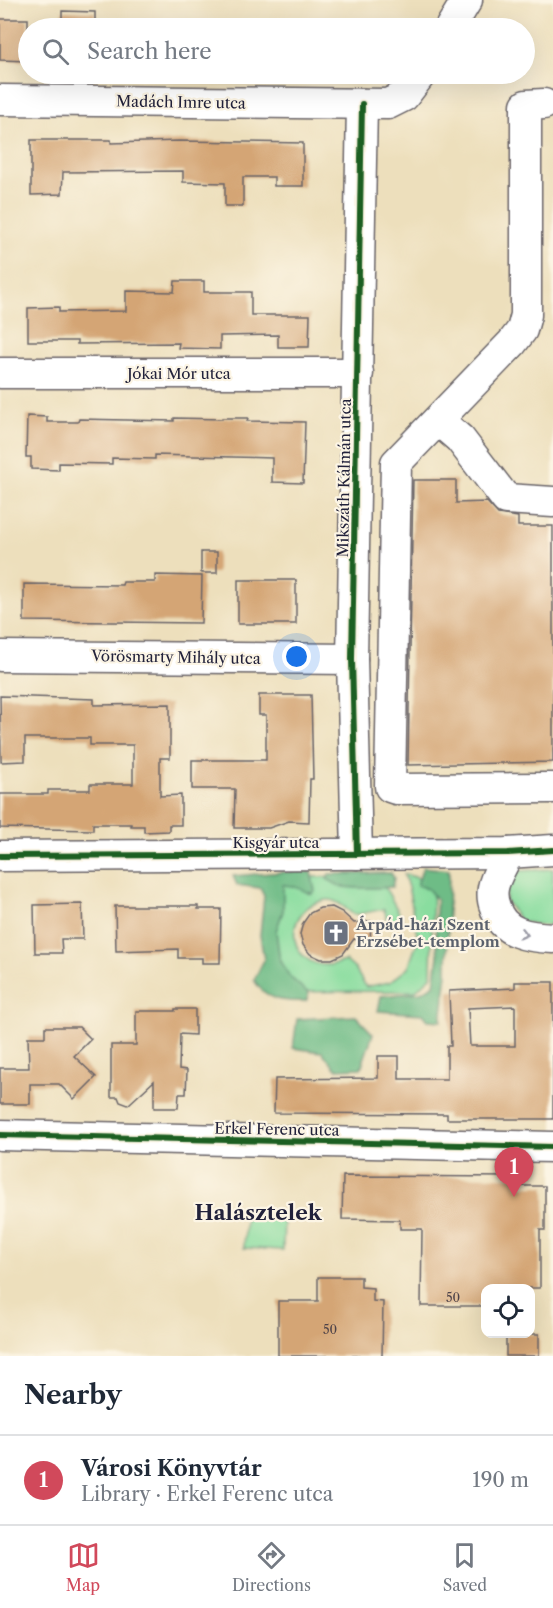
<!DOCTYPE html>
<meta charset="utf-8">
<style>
body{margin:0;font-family:"Libre Caslon Text",serif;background:#f2f2f3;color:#1f2937}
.controls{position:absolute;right:18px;bottom:18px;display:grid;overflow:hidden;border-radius:12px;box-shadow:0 6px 24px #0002}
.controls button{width:54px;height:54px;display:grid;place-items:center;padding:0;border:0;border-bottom:2px solid #e0e1e3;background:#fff;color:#1f2937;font:30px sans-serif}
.you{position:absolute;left:297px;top:657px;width:21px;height:21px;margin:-15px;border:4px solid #fff;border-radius:50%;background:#1a73e8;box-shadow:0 0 0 9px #1a73e833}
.badge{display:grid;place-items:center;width:39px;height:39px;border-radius:50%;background:#d1495b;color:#fff;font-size:20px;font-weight:700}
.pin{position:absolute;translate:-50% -50px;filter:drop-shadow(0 2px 3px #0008)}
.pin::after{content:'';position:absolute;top:32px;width:21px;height:18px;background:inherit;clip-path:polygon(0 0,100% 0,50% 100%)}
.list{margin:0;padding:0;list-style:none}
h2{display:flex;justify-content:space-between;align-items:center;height:78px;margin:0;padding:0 24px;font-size:26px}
h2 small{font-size:20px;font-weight:400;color:#747a83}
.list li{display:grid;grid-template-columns:39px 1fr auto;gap:18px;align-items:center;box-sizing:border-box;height:90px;padding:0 24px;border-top:2px solid #e0e1e3}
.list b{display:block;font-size:22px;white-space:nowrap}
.list p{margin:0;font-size:20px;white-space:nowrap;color:#747a83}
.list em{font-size:20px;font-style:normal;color:#747a83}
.icon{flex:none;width:33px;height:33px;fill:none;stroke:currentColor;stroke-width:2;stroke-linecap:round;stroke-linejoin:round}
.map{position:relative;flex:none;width:553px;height:1356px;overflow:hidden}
.search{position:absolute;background:#fff;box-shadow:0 6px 24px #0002;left:18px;right:18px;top:18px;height:66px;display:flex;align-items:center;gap:15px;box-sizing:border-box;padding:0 21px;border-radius:33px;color:#747a83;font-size:22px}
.sheet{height:168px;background:#fff}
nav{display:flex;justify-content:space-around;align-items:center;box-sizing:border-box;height:84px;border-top:2px solid #e0e1e3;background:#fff;font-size:16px;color:#747a83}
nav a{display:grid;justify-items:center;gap:3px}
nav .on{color:#d1495b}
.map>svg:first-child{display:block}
.green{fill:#89dd9f;stroke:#56806d;stroke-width:1.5}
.forest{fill:#6ebc86;stroke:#486f60;stroke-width:1.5}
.building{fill:#d4a574;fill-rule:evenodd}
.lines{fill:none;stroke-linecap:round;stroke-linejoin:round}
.minor-casing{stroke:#696468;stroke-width:33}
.minor{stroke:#fff;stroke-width:30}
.cycleway-casing{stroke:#fcf5e5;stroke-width:10}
.cycleway{stroke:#1b5e20;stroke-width:6}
.oneway{stroke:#9c9ca7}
.labels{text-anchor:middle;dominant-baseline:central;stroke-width:4.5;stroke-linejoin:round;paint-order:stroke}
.number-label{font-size:12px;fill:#4e4349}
.street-label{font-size:15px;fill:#22223b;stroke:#fcf5e5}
.worship-label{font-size:15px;font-weight:bold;fill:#5b616d;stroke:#fcf5e5;text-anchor:start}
.district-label{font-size:21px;font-weight:bold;fill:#22223b;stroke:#fcf5e5}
</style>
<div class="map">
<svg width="553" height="1356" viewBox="0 0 553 1356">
<rect width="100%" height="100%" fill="#fcf5e5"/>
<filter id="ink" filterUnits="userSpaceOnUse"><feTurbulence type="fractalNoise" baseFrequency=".0167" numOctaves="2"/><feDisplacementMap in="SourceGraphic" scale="12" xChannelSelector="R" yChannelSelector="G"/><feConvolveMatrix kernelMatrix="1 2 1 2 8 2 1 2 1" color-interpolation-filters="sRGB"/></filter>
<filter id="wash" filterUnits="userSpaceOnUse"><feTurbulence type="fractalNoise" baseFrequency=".008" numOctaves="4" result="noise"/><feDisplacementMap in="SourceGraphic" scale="24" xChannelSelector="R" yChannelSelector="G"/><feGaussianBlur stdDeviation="1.35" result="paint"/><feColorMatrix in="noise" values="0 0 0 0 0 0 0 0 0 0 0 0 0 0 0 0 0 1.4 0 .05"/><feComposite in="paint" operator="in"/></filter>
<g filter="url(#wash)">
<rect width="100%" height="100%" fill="#eddfbc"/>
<!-- green -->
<g class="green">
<path d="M553 869V922L546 926 520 921 506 901 507 878 518 871Z"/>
<path d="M404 874 433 882 431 977 415 991 271 992 274 877H386V889L403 920 388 923 384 909 354 915C347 910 340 902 331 900 325 899 318 902 313 904 282 921 292 966 328 965 333 965 340 962 346 961L355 969 366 987 390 982 408 968 418 940 409 891Z"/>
<path d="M246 1213 284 1214 283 1250 244 1248Z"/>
</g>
<!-- forest -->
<g class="forest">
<path d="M423 867 449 870 447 973 441 1021 428 1020 423 1014 378 1011 381 996 421 992 434 985 438 956 435 925 437 900 428 889 417 885Z"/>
<path d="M284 872H311L315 891 312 894 293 886 283 885V911L276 931 280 961 290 977 309 994 306 1001C284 1002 266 1001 254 980L264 960 260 935 264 896 260 888 237 885 233 876Z"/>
<path d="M391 873 394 878 392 887C383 888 348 889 340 886 335 884 331 881 327 879L329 874Z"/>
<path d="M356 1016 373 1034 361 1068 336 1069 322 1052 293 1048 297 1019Z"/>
</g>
<g id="blocks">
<!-- building -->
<g class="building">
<path d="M62 11 95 12V28H62Z"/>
<path d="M0 19H28V61L0 60Z"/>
<path d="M31 140H111V143L179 141 303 143V186H274V177H243V206H225V183L183 182V171L63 172 62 194 31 195Z"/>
<path d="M175 281H204V292H251V315H310L309 347H278V335L220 336V349L178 348 179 343 77 344V341H28V308L59 307V312L126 311V291L174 292Z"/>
<path d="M27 416 47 417V422H78L79 419 174 421V418L222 419V418H248L247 421 305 422 303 483 272 482V458L155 455V459L112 458V464L59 463V470L31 469V457H26Z"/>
<path d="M413 480H456V503L487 502 498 514 518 517V526H553V762L408 765Z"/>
<rect x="201" y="552" width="16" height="21"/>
<path d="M155 575 202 576 201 623 24 621V584L122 585 123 582H155Z"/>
<rect x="238" y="580" width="58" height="44"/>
<path d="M259 695H311L313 779H310L309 822 289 821 269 828H234L235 789H192V760H266V715H259Z"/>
<path d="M0 696 94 699V705L170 704V758H160V796L181 795V825H169V831L144 832V826H131V824H93V830L0 828V794H48V790H90V784H133V745H90V738H25V761L1 762Z"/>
<path d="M82 904 83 939H61L62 953H35L34 905Z"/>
<path d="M115 906H198V909H221L220 963H202V958H178V949L116 951Z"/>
<path d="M332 907 342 912 354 923 371 921 370 944 354 939 343 954 332 959H321L310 954 303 945 300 934 303 923 310 913 320 908Z"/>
<path d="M515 982H553V1119H447V1114L274 1113 275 1079 378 1078V1056H399V1079H447V1046H451L449 991 515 988ZM515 1006V1046H470L468 1008Z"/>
<path d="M175 1009H195V1035L180 1034 179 1069 187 1070 186 1094H179L178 1108H154V1081L128 1105 120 1102 118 1097H111V1045H136V1011H175Z"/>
<path d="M45 1027H79L91 1039 74 1056 96 1077 74 1099 59 1084H30V1104H0V1068H29L28 1037H45Z"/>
<path d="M343 1176 517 1177V1186H545V1230H540V1288H486V1306H421L422 1229H400V1220L342 1219Z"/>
<path d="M318 1277H361V1287L373 1288V1301L383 1302 382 1356H278V1301H318Z"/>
<rect x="506" y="1334" width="33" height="22"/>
</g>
</g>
</g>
<g filter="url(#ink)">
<use href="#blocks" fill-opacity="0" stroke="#696468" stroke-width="1.5"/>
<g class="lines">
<defs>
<g id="minor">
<path d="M450 28 467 0"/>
<path d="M0 100 388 104 404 96 421 74"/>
<path d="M544 104 526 105V315L522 330 512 343 396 463 390 787 396 789 553 788"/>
<path d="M0 373H358"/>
<path d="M438 420 460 439 506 499 553 502"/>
<path d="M0 656 352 659"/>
<path d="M508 853C504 864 495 876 493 888 492 894 493 902 495 907 502 934 529 937 553 938"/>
<path d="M357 854 352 659 362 104"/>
<path d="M0 856 508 853 553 850"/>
<path d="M0 1135 553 1147"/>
</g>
</defs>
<!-- minor casing -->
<use href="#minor" class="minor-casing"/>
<!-- minor -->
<use href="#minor" class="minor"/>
<defs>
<g id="cycleway">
<path d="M357 854 352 659 362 104"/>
<path d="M0 856 508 853 553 850"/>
<path d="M0 1135 553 1147"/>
</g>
</defs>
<!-- cycleway casing -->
<use href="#cycleway" class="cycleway-casing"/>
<!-- cycleway -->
<use href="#cycleway" class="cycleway"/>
</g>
<!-- one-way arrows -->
<defs><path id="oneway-chevron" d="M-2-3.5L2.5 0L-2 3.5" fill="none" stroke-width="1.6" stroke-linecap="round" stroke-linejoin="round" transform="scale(1.5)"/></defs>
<use class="oneway" href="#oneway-chevron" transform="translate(524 934) rotate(15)"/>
</g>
<!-- icons -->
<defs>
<symbol id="church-square" viewBox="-11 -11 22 22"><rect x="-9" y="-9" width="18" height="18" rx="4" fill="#6b7280" stroke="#fcf5e5"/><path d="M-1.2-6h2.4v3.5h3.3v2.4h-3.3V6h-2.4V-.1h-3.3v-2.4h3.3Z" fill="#fff"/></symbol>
</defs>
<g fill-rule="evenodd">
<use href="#church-square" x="321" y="918" width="30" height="30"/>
</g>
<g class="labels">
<!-- number labels -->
<g class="number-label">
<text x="453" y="1297">50</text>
<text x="330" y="1329">50</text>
</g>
<!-- street labels -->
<g class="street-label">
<text transform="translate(181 102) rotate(1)">Madách Imre utca</text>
<text x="179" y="373">Jókai Mór utca</text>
<text transform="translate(344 478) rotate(-89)">Mikszáth Kálmán utca</text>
<text transform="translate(176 657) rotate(1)">Vörösmarty Mihály utca</text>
<text x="276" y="842">Kisgyár utca</text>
<text transform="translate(277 1129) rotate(1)">Erkel Ferenc utca</text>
</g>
<!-- worship labels -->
<g class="worship-label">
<text x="356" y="924">Árpád-házi Szent<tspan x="356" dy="17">Erzsébet-templom</tspan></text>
</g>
<!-- district labels -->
<g class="district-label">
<text x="258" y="1212">Halásztelek</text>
</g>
</g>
</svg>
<div class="controls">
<button><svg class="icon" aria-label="locate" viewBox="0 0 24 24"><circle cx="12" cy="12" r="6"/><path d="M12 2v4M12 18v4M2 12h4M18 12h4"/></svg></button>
</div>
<div class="you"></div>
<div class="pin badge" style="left:514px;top:1197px">1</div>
<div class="search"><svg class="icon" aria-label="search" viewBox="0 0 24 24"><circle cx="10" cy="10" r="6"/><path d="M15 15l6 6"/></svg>Search here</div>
</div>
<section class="sheet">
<h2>Nearby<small></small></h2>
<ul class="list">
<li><span class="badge">1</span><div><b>Városi Könyvtár</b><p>Library · Erkel Ferenc utca</p></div><em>190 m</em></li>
</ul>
</section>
<nav>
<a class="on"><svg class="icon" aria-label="map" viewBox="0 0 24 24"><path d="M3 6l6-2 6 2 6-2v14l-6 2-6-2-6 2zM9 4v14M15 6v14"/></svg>Map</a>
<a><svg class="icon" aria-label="directions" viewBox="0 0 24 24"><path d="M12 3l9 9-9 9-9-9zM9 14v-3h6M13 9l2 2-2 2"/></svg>Directions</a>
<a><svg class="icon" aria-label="saved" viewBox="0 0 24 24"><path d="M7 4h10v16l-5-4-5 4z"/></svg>Saved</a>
</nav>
